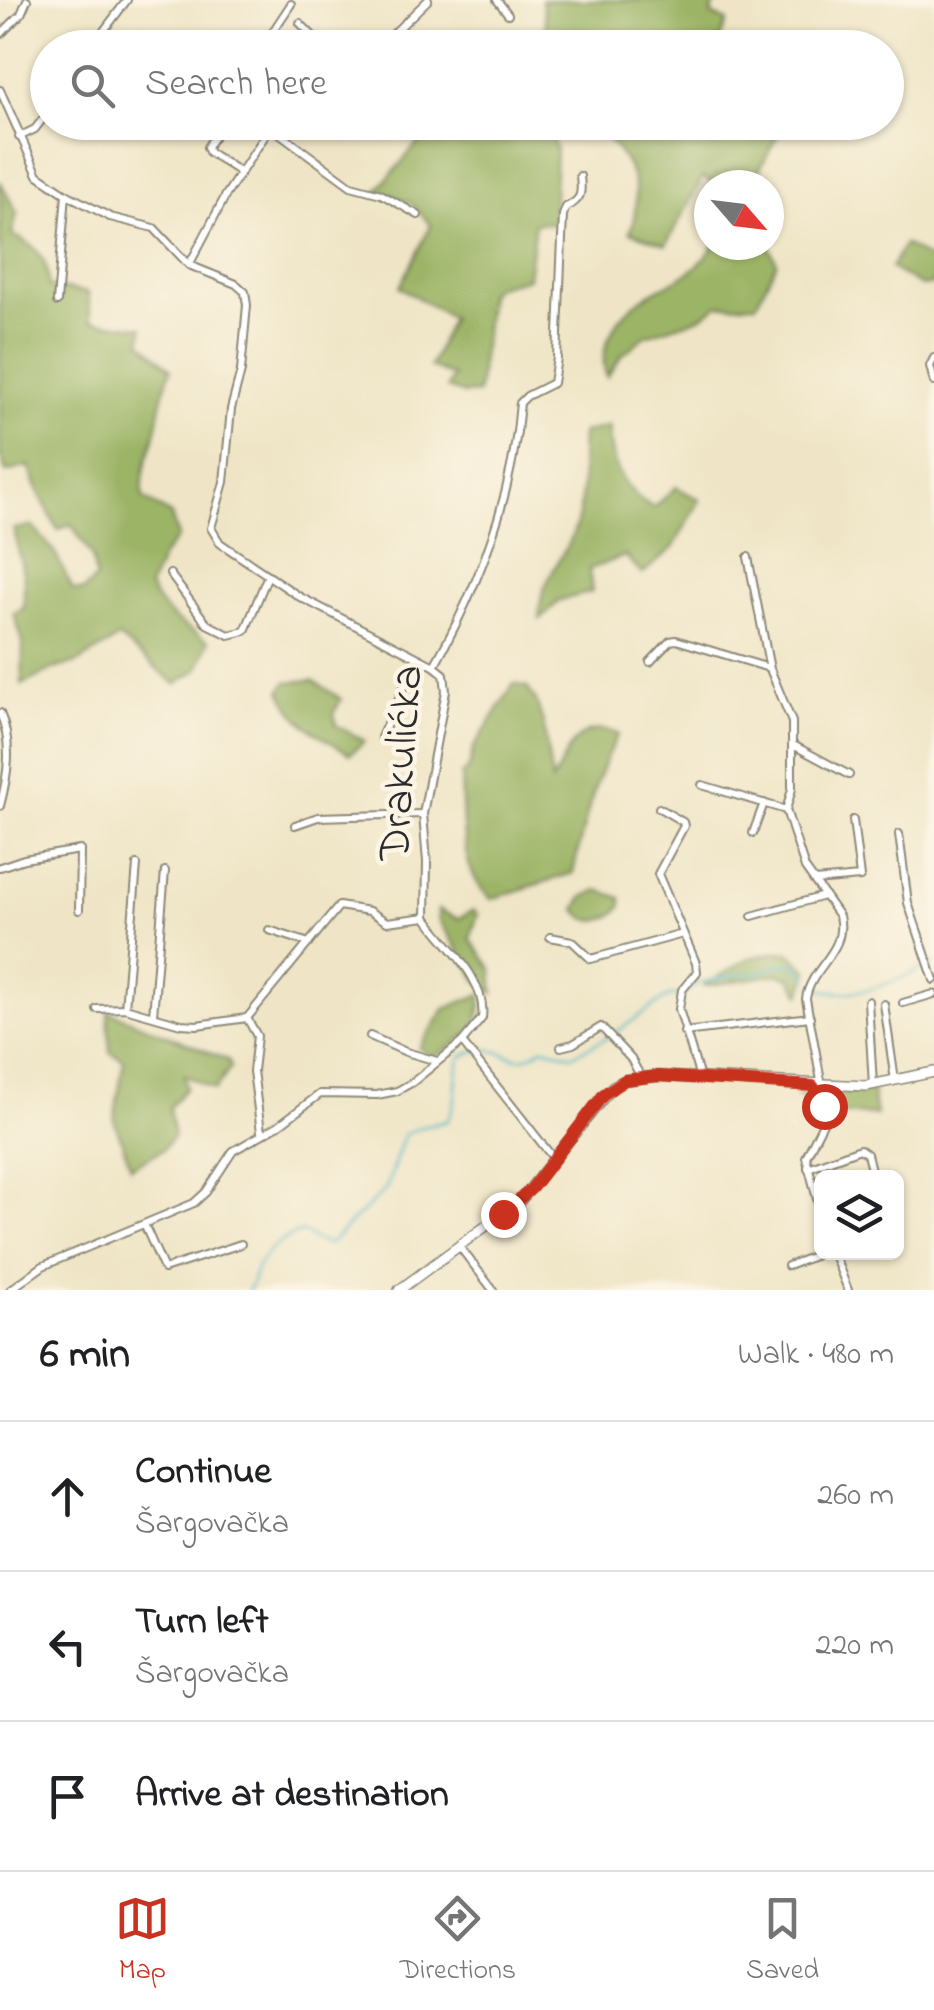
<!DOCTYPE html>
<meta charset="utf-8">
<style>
body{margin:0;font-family:"Indie Flower",sans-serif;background:#f6f6f6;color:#202124}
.controls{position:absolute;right:30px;bottom:30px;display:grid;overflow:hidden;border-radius:15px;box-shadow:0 2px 8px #0004}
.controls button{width:90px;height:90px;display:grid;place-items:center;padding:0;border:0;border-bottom:2px solid #e0e0e0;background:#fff;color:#202124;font:50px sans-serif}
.compass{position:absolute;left:694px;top:170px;width:90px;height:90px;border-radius:50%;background:#fff;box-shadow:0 2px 8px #0004;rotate:118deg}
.stop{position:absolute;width:30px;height:30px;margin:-22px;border:8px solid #c8321e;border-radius:50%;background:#fff}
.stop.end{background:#c8321e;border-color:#fff;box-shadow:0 2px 10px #0008}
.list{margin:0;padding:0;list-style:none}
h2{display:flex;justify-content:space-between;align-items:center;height:130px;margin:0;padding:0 40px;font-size:42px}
h2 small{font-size:32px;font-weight:400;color:#757577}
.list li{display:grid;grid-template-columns:65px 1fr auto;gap:30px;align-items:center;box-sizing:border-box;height:150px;padding:0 40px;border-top:2px solid #e0e0e0}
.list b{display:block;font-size:38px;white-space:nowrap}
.list p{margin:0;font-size:32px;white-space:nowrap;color:#757577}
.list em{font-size:32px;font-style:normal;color:#757577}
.icon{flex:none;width:55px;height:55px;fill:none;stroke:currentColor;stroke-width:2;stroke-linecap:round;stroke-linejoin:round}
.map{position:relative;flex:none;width:934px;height:1290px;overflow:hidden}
.search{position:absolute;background:#fff;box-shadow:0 2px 8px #0004;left:30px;right:30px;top:30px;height:110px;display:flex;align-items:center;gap:25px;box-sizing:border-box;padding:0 35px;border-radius:55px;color:#757577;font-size:38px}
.sheet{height:580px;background:#fff}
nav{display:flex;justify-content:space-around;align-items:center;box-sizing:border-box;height:140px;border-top:2px solid #e0e0e0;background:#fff;font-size:28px;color:#757577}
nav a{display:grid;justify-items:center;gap:5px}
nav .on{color:#c8321e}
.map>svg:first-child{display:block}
.forest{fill:#9cb466;stroke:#647048;stroke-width:2.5}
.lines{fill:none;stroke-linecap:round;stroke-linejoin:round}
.stream{stroke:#46b4c2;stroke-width:2.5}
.minor-casing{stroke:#8d8878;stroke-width:10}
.tertiary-casing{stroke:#8d8878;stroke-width:12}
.minor{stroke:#fff;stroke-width:6}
.tertiary{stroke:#fff;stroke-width:9}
.route{stroke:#c8321e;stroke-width:12}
.labels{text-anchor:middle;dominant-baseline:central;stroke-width:9;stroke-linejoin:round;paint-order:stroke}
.street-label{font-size:45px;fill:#2b2b2b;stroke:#fcf5e5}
</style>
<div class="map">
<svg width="934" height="1290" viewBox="0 0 934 1290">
<rect width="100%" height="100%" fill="#fcf5e5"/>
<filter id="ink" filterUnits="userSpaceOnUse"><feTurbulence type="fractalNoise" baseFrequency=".01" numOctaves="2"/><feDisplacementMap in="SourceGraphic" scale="20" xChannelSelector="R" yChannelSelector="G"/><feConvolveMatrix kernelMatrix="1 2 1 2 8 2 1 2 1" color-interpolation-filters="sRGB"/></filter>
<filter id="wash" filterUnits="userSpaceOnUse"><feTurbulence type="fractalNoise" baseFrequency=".0048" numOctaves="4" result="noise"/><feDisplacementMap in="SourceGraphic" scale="40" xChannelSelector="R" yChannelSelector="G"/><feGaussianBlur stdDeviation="2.25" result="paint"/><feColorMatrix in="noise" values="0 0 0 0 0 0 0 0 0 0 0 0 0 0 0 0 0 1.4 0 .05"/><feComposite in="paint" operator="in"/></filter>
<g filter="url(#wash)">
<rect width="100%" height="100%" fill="#efe5c6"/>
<!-- forest -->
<g class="forest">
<path d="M542 0H716L711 15 727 21 717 47H549Z"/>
<path d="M439 123H547L556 149 553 223H535L528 278 494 287 489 293 478 393 464 394 447 388 453 376 430 367 451 318 400 287 431 225 411 203 377 191 430 129Z"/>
<path d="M592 123H769L779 133 751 185H715L703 177 666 245 630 232C647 183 626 155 592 123Z"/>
<path d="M0 181 17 213 12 235C35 244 50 260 48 286L88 293 91 321 143 327 141 341 171 369C163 387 161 406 157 425 151 457 141 462 143 498L171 515 178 537 163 555 149 587C162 615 184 626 209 641L198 669 176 684 119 638 77 663 53 669 22 685 23 643 14 613 24 608V578L14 529 32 526 54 551 73 590 83 591 96 579 92 556 71 524 58 530 38 491 29 466 6 472 0 455Z"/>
<path d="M904 244 934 262V284L921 286 891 268Z"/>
<path d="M714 245H768L777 262 756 304 718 305 699 318 646 335 622 355 607 377C602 364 603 351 609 338 633 281 688 292 714 245Z"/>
<path d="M609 426C609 461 622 491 654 508L676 487 700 500 673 548 642 574 625 556 589 569 592 592 560 600 540 619C536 581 570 554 578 519 585 491 579 461 582 433Z"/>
<path d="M313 680 341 699 334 713 336 725 365 741 350 754C319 734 296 726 281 690L287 682Z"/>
<path d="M514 684 527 687 536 701 543 722 552 781C569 752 575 719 618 734 594 778 584 824 573 873L491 899C457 869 464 818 461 775L469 768 473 749Z"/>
<path d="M598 890 621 898 622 905C611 922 589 927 576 910L583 897Z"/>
<path d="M438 910 459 919 473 910 478 914 470 939 492 969 494 993 479 982 438 919Z"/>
<path d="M777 952 790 953 809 971 801 994 790 978 779 974 703 986 749 958Z"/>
<path d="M481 994C486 1025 459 1043 434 1057L419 1048 445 1009Z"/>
<path d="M108 1011 228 1060 231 1067 215 1090 184 1075 186 1088 169 1108 174 1136 162 1150 131 1167 114 1120 124 1060 110 1052Z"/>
<path d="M872 1090 876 1115 835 1114 799 1096Z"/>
</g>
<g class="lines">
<!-- stream -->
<g class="stream">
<path d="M812 986C851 1004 898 980 934 963"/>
<path d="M248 1290C253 1283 253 1275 257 1267 266 1251 286 1235 303 1232L315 1240 329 1244 386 1189 404 1135 418 1128 447 1121C461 1097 452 1081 461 1057 503 1034 509 1076 542 1048L573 1055 612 1035 667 997 684 993 698 983 739 974 762 972 783 964H795L809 978"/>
</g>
</g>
</g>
<g filter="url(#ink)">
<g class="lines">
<defs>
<g id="minor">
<path d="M497 0 508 14"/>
<path d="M300 23 325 48"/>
<path d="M0 35 21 14 27 0"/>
<path d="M91 48 127 0"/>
<path d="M262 48 291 4"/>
<path d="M372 48 392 35 428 0"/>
<path d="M0 90 38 175 66 194 110 217 154 228 189 265 226 195 274 122"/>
<path d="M224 122 207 147 209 152 240 172"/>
<path d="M271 127 351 186 381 194 418 215"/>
<path d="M19 137 35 129 48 112"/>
<path d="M189 265 236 284 245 292 247 305 241 371 231 409 224 482 211 528 220 543 300 597 434 666"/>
<path d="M57 302 66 194"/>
<path d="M934 358 930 366 934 382"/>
<path d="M748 557 770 669 792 722V789L786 810 805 868 839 916C848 952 810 967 806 999L822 1086"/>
<path d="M170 574 207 624 229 635 245 631 268 575"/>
<path d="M650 662 670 641 676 640 769 668"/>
<path d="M0 713C13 743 8 776 0 806"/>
<path d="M381 737 417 659"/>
<path d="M793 745 849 775"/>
<path d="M702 785 786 810"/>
<path d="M659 808 683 822 684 826 658 874 696 963 697 972 682 990 679 1009 700 1078"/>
<path d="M295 825 318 817 423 814"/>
<path d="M753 833 764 803"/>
<path d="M899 834 908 903 934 980"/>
<path d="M0 867 24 859 80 850 79 910"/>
<path d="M814 881 860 877 853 820"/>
<path d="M752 916 824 896"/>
<path d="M269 930 309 943"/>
<path d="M550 937 572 941 591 959 683 934"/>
<path d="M868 1001 873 1085"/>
<path d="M903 1003 934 994"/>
<path d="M884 1004 895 1081"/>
<path d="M125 1008 137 865"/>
<path d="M97 1009 125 1008 181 1024 197 1025 247 1018 339 906 369 911 387 922 426 917"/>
<path d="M153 1015 165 871"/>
<path d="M247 1018 257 1036 253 1071 261 1132"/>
<path d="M684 1032 810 1017"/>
<path d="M370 1036 406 1052 437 1061"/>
<path d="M462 1042 554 1159"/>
<path d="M561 1047 573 1044 601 1027 631 1059 641 1077"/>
<path d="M813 1085 826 1117 806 1157 822 1218"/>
<path d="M808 1168 860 1149 867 1154 873 1178"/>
<path d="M144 1224 164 1269 241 1244"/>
<path d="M459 1246 493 1290"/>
<path d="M833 1252 848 1290"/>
<path d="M788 1266 824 1252"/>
<path d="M10 1290 43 1266 194 1203 206 1192 233 1151 279 1125 320 1094 377 1095 397 1091 413 1082 462 1042 482 1018C487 979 446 946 426 917L427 862 423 814 446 691 444 674 434 666C480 584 513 497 520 403L527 396 553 383 557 358 563 215 566 207C582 200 582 193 580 176"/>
</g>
<path id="tertiary" d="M399 1290 520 1201 613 1086 625 1080 658 1076 866 1086 934 1072"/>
</defs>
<!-- minor casing -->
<use href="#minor" class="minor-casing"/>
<!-- tertiary casing -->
<use href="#tertiary" class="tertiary-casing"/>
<!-- minor -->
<use href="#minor" class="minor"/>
<!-- tertiary -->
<use href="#tertiary" class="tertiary"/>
</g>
</g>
<g class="lines" filter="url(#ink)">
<!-- route -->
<path class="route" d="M503 1214 532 1188 604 1094 625 1080 658 1076 813 1086 824 1106"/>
</g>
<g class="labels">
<!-- street labels -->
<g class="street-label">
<text transform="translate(403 763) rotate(-86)">Drakulićka</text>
</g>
</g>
</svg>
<div class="controls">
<button><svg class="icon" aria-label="layers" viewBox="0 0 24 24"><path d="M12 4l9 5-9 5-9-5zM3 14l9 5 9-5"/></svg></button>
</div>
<svg class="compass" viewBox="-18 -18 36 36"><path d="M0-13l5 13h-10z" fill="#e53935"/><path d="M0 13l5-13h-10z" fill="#757577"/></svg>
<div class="stop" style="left:824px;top:1106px"></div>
<div class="stop end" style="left:503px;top:1214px"></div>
<div class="search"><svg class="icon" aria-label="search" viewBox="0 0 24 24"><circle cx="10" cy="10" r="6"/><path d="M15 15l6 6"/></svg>Search here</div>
</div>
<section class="sheet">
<h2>6 min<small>Walk · 480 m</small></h2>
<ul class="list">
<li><svg class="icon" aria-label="ahead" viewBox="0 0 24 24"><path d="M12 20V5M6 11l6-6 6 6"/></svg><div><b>Continue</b><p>Šargovačka</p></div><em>260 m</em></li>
<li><svg class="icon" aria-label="left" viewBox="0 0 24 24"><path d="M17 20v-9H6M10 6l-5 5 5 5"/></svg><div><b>Turn left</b><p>Šargovačka</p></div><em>220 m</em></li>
<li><svg class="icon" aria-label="arrive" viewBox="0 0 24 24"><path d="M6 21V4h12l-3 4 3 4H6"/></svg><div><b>Arrive at destination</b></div></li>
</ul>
</section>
<nav>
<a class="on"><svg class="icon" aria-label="map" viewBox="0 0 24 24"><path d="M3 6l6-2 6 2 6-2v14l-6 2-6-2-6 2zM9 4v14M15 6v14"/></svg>Map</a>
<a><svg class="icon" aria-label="directions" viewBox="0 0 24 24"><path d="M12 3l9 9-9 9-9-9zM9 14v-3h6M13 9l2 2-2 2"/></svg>Directions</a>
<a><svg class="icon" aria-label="saved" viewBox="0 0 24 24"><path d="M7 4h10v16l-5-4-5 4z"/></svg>Saved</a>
</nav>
